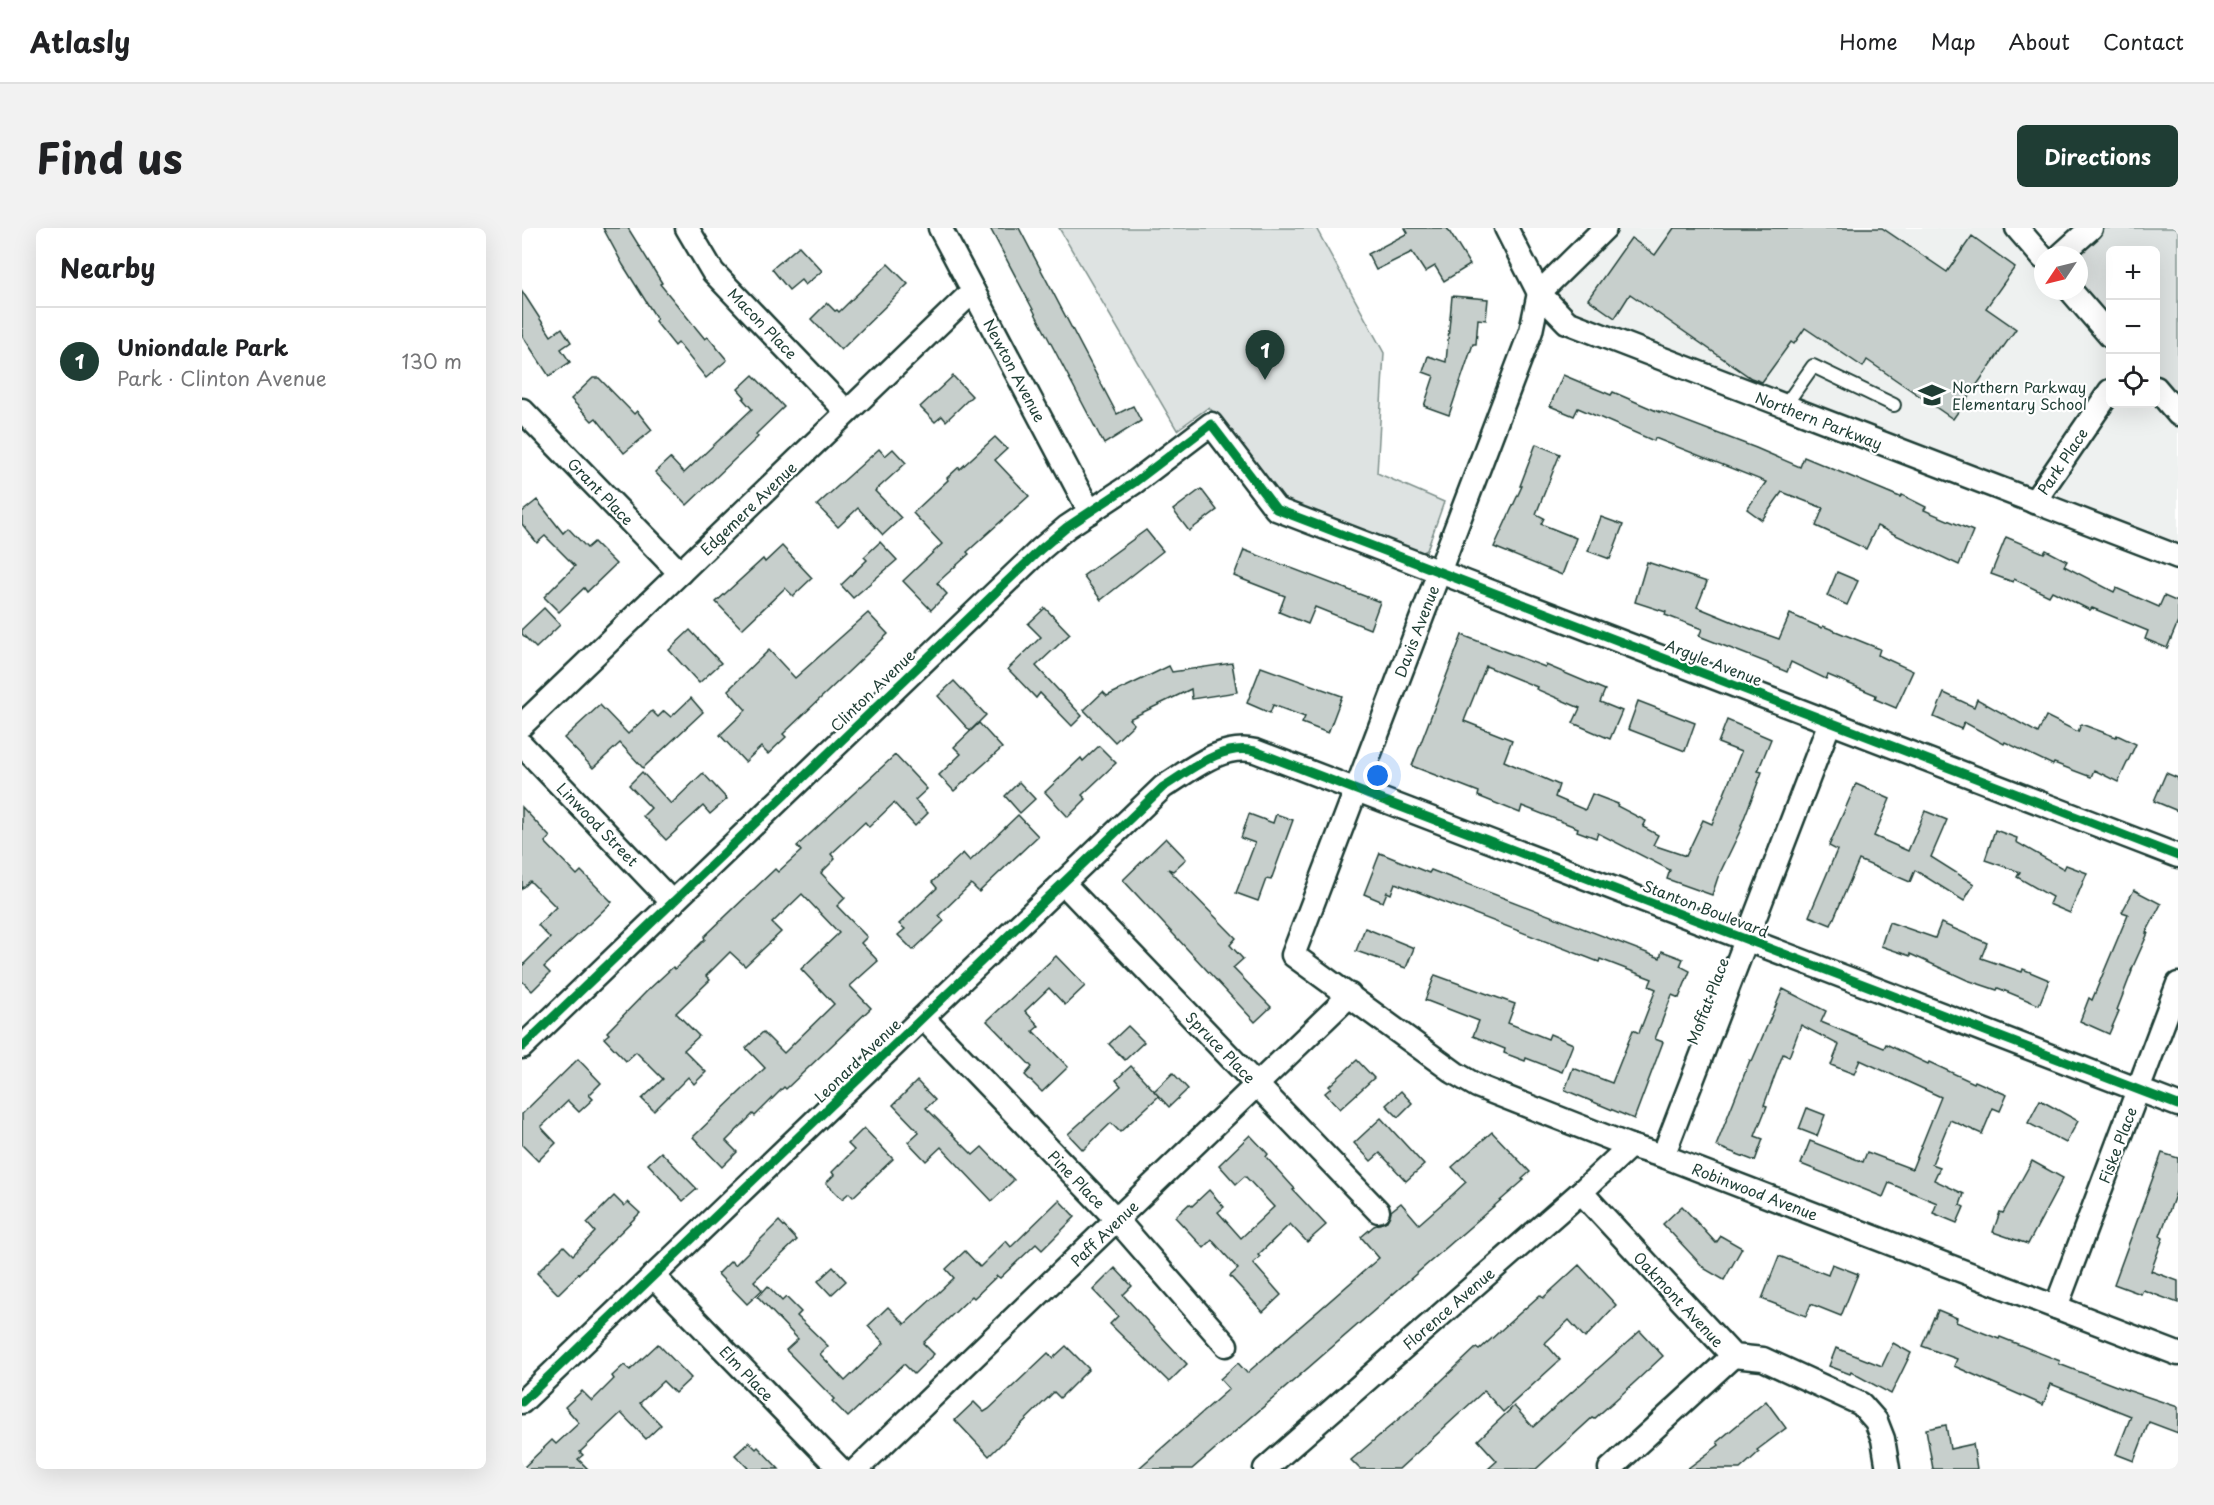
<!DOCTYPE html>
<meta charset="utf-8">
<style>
body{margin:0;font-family:"Playpen Sans",sans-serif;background:#f2f2f2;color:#202124}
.controls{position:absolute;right:18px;top:18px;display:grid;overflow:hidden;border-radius:9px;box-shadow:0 6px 24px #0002}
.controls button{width:54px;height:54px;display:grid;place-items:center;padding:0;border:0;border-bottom:2px solid #e0e0e0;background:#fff;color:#202124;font:30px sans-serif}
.compass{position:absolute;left:1512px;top:18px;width:54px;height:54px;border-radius:50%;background:#fff;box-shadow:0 6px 24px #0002;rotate:235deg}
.you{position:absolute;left:856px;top:548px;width:21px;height:21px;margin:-15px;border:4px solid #fff;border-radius:50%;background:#1a73e8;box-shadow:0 0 0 9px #1a73e833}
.badge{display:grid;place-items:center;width:39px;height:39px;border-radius:50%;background:#1f3d34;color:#fff;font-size:20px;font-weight:700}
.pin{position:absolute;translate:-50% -50px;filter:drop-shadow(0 2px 3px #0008)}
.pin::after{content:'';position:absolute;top:32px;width:21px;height:18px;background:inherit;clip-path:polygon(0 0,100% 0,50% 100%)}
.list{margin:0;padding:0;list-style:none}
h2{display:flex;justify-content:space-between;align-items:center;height:78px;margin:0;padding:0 24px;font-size:26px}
h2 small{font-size:20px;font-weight:400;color:#757577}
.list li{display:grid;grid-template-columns:39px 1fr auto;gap:18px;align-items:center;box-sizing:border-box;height:108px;padding:0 24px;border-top:2px solid #e0e0e0}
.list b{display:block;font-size:22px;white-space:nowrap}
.list p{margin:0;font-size:20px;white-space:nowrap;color:#757577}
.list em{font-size:20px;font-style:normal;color:#757577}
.icon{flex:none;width:33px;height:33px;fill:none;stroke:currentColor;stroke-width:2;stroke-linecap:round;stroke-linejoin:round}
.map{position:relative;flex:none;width:1656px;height:1241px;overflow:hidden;border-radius:9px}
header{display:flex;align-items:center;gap:36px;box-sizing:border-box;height:84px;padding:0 30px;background:#fff;border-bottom:2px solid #e0e0e0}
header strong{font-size:28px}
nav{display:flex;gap:33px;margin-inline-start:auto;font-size:21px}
.intro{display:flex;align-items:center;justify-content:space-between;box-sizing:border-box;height:144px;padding:0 36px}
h1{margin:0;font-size:42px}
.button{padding:15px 27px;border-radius:9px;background:#1f3d34;color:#fff;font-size:21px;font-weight:700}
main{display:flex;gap:36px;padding:0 36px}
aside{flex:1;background:#fff;border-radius:9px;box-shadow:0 6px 24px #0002}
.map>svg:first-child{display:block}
.built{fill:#eef1f0}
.green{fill:#dee3e2;stroke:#7e908b;stroke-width:1.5}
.building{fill:#c7cfcc;stroke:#1f3d34;stroke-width:1.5}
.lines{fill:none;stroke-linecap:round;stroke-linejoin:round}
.service-casing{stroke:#1f3d34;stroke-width:16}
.minor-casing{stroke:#1f3d34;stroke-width:27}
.service{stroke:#fff;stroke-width:12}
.minor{stroke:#fff;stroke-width:22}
.cycleway-casing{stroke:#fff;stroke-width:13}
.cycleway{stroke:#00873e;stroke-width:9}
.labels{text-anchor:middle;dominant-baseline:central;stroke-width:4.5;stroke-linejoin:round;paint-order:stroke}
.street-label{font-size:15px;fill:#1f3d34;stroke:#fff}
.poi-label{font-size:15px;fill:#1f3d34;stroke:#fff;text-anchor:start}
</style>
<header>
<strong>Atlasly</strong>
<nav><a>Home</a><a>Map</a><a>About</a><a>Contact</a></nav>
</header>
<div class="intro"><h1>Find us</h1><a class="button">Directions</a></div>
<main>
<aside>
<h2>Nearby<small></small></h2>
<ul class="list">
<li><span class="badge">1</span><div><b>Uniondale Park</b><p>Park · Clinton Avenue</p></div><em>130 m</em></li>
</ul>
</aside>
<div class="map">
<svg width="1656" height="1241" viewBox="0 0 1656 1241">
<rect width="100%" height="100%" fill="#fff"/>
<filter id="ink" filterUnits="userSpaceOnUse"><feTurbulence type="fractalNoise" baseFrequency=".0167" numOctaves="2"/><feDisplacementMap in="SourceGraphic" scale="12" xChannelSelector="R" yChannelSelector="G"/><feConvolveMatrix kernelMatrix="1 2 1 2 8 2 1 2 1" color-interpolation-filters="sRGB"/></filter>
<g filter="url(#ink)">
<!-- built -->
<path class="built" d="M1083 0H1495L1521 30V63H1549L1588 108V176H1634L1656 185V329L1066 104 1017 65Z"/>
<!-- green -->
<g class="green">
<path d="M537 0H794L862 125 855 245 922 274 905 322 898 326 768 278 757 270 687 179 655 202Z"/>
<path d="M1569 0H1656V185L1634 159V22H1588V108L1557 63V27H1539Z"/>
</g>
<!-- building -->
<g class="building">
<path d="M81 0H106L140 55 138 56 183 111 186 109 205 132 184 150 156 115 153 118 133 93 135 91 101 37Z"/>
<path d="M468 0H497L595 186 611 178 619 193 582 216Z"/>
<path d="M883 0H925L948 37 922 53 913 38 903 44 890 24 854 42 846 26 886 5Z"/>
<path d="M1152 0H1360L1425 44 1450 8 1493 39 1464 80 1494 101 1431 191 1345 132 1341 139 1283 100 1272 116 1269 114 1240 154 1229 150 1108 66 1093 90 1066 71 1109 10 1133 27Z"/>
<path d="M277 18 300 43 283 57 279 52 267 62 250 41Z"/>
<path d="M366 36 386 56 319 122 289 91 305 75 313 83 315 82 317 84Z"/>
<path d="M0 63 29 108 40 100 49 114 39 121 48 134 27 148 0 107Z"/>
<path d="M930 68 966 71 964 92 956 91 954 116H951L927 187 902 178 912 148 901 144 906 128 924 134Z"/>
<path d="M231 147 262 179 234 206 236 209 165 277 133 244 148 230 162 245 230 181 221 171 223 169 216 161Z"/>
<path d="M1041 147 1089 167 1091 164 1137 184V183L1234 220 1278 239 1282 229 1378 269 1380 267 1404 279 1402 282 1451 303 1437 337 1355 298 1344 321 1294 298 1301 280 1260 264 1240 292 1225 281 1244 254 1133 210 1132 213 1056 180 1052 188 1028 178Z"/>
<path d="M431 148 450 168 424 193 420 188 413 194 398 179Z"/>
<path d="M71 150H77L112 186 115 183 130 202 102 225 74 190 70 193 49 171Z"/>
<path d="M473 209 485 221 473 232 507 268 445 324 447 326 415 355 425 366 409 382 381 353 420 316 391 285 426 252 425 250 437 239 438 241Z"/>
<path d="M1014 216 1038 226 1014 286 1022 290 1019 296 1054 310 1040 347 972 319 1000 258H998Z"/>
<path d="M357 221 363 228 371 221 384 235 353 263 379 290 361 307 336 280 316 299 295 277Z"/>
<path d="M679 261 695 282 667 303 651 282Z"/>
<path d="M15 272 41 305 46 300 65 320 72 314 94 336 65 364 62 360 37 384 22 369 53 338 23 308 15 315 0 296V284Z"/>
<path d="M1079 289 1101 297 1088 331 1066 323Z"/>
<path d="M624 302 641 323 579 372 561 348Z"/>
<path d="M1484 309 1522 325 1524 322 1545 333 1542 338 1592 364 1594 360 1637 379 1642 368 1656 374V394L1645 420 1623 411 1626 403 1570 380 1568 382 1530 363 1527 368 1492 351 1491 354 1469 346Z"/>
<path d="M358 314 375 332 331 370 319 357 345 332 342 329Z"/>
<path d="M260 318 290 350 271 368 263 360 220 401 194 374 241 331 243 334Z"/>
<path d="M722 322 858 374 848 401 793 379 786 396 757 384 763 368 712 348Z"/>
<path d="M1125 334 1185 354 1175 379 1221 398 1257 411 1268 386 1300 400 1301 398 1358 421 1356 427 1391 443 1374 480 1353 471 1354 467 1306 447 1304 451 1269 434 1265 444 1246 436V435L1177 408 1180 401 1143 387 1144 384 1113 374Z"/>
<path d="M1315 344 1336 353 1325 377 1305 368Z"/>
<path d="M22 380 38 397 14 420 0 406V401Z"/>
<path d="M523 380 548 406 514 438 560 488 550 498 518 465 514 470 486 441 519 409 506 396Z"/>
<path d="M346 385 366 406 261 506 264 509 246 526 239 519 223 534 198 507 224 482 206 462 247 422 273 450Z"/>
<path d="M168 402 199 435 177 455 147 422Z"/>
<path d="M940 407 1023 439 1024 437 1083 462 1078 474 1100 483 1088 511 1051 495 1058 480 1014 461 1015 459 964 438 942 493 990 512 982 533 1037 557 1033 569 1063 582 1070 566 1096 576 1095 578 1124 593 1121 599 1136 607 1131 617 1164 628 1181 592 1190 596 1219 524 1196 515 1205 492 1249 511 1236 543 1240 544 1219 598 1220 599 1196 649 1190 667 1145 651 1148 642 1076 605 1074 610 1055 603 1056 600 1000 578 998 585 956 568 957 564 890 538Z"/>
<path d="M710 435 715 464 670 471 669 461 607 491 612 496 593 514 562 482 581 464 585 468 647 438 650 444Z"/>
<path d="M739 439 820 468 806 505 780 495 783 489 751 477 748 485 725 475Z"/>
<path d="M432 453 464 487 448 503 416 468Z"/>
<path d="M1422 465 1452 479 1455 471 1516 505 1524 488 1556 504 1559 496 1594 509 1595 507 1614 516 1596 554 1572 542 1569 549 1532 535 1531 537 1483 514 1482 516 1442 494 1439 501 1412 489Z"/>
<path d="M169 470 181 484 121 540 98 515 71 540 42 510 78 477 106 506 130 483 136 489 142 483 149 489Z"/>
<path d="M1116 473 1173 495 1163 523 1106 501Z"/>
<path d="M457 495 480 520 432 563 417 547 439 526 432 519Z"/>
<path d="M577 518 594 535 560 567 564 571 546 589 523 564 559 530 561 533Z"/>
<path d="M373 527 405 561 393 572 406 585 393 598 372 575 347 599 343 594 309 626 313 631 299 645 323 670 315 678 345 709 339 715 356 733 328 758 349 780 264 861 262 859 233 888 231 886 204 913 215 924 200 939 171 909 243 840 224 820 241 804 262 825 312 776 279 741 317 705 280 666 250 695 259 704 223 738 208 724 184 748 188 752 154 785 177 808 162 822 184 844 172 856 166 849 132 883 120 871 141 851 114 824 104 833 82 810 87 806 85 804 124 764 151 739 153 741 183 711 182 709 253 641 256 644 279 623 275 618Z"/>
<path d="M120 544 149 576 181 545 205 571 188 586 181 578 144 612 121 588 129 580 107 557Z"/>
<path d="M1644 545 1656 550V583L1632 573Z"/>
<path d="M497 554 513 571 498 585 483 568Z"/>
<path d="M1334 556 1368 571 1352 608 1386 623 1403 583 1425 592 1409 629 1452 656 1442 673 1393 642 1388 654 1337 632 1309 697 1287 688 1315 622 1307 618Z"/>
<path d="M0 579 28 609 23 614 55 647 59 643 90 674 22 739 28 745 10 763 0 753V738L28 710 16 697 34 679 8 653 0 661Z"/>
<path d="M727 586 751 595 754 586 771 592 749 652 744 651 736 673 714 665 733 615 719 610Z"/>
<path d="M496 587 516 608 457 664 449 656 417 687 422 693 391 722 376 707 383 701 377 696 415 660 410 654 441 625 448 633Z"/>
<path d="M1473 602 1495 610 1494 614 1542 641 1544 637 1565 645 1548 685 1527 676 1530 669 1495 649 1498 644 1463 632Z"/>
<path d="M644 610 664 631 651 643 646 641 714 710 708 717 721 731 711 740 749 779 733 794 601 652Z"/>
<path d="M858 625 907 645 909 642 1138 730 1140 723 1161 731 1158 738 1168 743 1157 770 1150 767 1133 811 1141 814 1112 891 1043 862 1051 840 1090 855 1111 802 1117 805 1134 761 1127 758 1130 751 1078 731 1077 734 873 655 869 666 865 664 861 674 842 666Z"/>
<path d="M1612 662 1639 676 1624 705H1626L1609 743H1610L1595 782 1597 783 1587 806 1558 793 1567 770 1570 772 1606 686 1600 684Z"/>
<path d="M1367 694 1413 710 1419 695 1465 715 1459 730 1500 744 1501 741 1527 752 1517 777 1476 760 1475 762 1445 752 1388 726V728L1359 718Z"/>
<path d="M843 700 892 720 884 740 834 723Z"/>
<path d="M534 728 563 758 543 777 527 760 503 783 517 798 511 803 546 839 520 864 503 847 510 839 465 793Z"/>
<path d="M913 747 993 776 986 795 1026 811 1028 806 1051 816 1040 844 1004 830 1003 833 982 825 983 821 951 808 957 793 903 772Z"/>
<path d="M1261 761 1304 783 1299 794 1362 820 1364 816 1406 836 1407 834 1452 855 1453 853 1485 867 1478 883 1471 880 1460 906 1428 892 1410 936 1418 939 1412 952 1442 966 1438 977 1442 979 1435 995 1411 985 1415 975 1367 955 1361 969 1279 936 1288 913 1341 934 1345 924 1390 941 1419 869 1338 832 1332 846 1309 837 1317 817 1279 797 1267 829 1261 826 1242 877 1245 878 1233 908 1241 911 1233 933 1194 918 1228 832 1230 833Z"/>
<path d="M606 798 622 814 603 832 587 816Z"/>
<path d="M56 831 79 855 67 867 71 871 57 884 46 873 19 899 34 915 16 933 0 917V886Z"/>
<path d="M835 832 852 850 818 881 803 865 809 860 807 858Z"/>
<path d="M609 838 637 868 598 904 589 895 561 922 546 906 599 858 594 852Z"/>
<path d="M651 845 666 861 647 879 632 863Z"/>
<path d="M395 853 413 872 404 880 451 927 460 919 492 952 470 973 419 919 404 933 386 914 397 904 371 877Z"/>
<path d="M879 863 890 875 876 889 864 877Z"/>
<path d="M1518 872 1556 893 1544 915 1506 895Z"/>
<path d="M1285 880 1303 887 1295 908 1277 901Z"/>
<path d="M859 890 902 937 884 953 858 925 849 933 832 915Z"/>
<path d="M342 900 371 931 331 969 327 965 320 971 304 955 312 947 310 944 332 922 326 916Z"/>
<path d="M970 904 1008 944 1000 951 1002 952 670 1241H616L707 1161 698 1151 716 1135 725 1145 857 1030 839 1009 852 998 865 993 869 983 879 975 897 996 930 967 944 954 930 939Z"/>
<path d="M728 907 746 926 744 929 773 961 771 962 804 997 785 1014 768 996 736 1027 738 1029 731 1035 759 1067 741 1084 708 1048 716 1041 690 1012 682 1020 653 989 667 976 670 978 687 962 702 979 696 984 719 1010 752 979 723 948 714 956 697 937Z"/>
<path d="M139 924 175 961 161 973 126 936Z"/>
<path d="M1640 925 1656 930V959L1638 1008 1641 1010 1629 1043 1656 1053V1075L1621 1062 1619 1066 1592 1056Z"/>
<path d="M1510 933 1541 950 1506 1016 1471 1004 1478 984 1481 985Z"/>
<path d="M92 968 102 978 106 974 118 985 36 1066 15 1045 42 1018 51 1027 73 1004 65 995Z"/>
<path d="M537 972 553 989 520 1022 514 1016 478 1050 475 1048 452 1070 450 1068 401 1115 412 1126 392 1146 382 1136 326 1189 310 1173 312 1171 264 1122 276 1111 236 1069 246 1058 260 1073 264 1069 279 1084 275 1088 306 1118 298 1126 323 1153 362 1115 346 1098 366 1079 383 1096 432 1050 424 1041 443 1023 458 1039 484 1013 489 1019Z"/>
<path d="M1160 978 1194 1015 1199 1008 1220 1020 1202 1052 1183 1041 1141 996Z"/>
<path d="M257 993 275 1012 232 1053 240 1062 225 1076 196 1046 209 1033 213 1037Z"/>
<path d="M1257 1028 1306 1047 1310 1036 1336 1046 1319 1088 1289 1076 1284 1088 1240 1071Z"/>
<path d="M1057 1037 1094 1077 1063 1110 1047 1092 1023 1115 1038 1132 981 1184 962 1163 877 1241H838L829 1232 900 1171 954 1120 957 1122 1018 1067 1021 1070Z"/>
<path d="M311 1039 324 1053 309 1067 296 1053Z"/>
<path d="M593 1040 610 1058 601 1067 665 1136 647 1154 588 1096 596 1088 571 1062Z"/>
<path d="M1416 1082 1435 1090 1434 1094 1477 1111 1478 1109 1538 1133 1537 1136 1602 1161 1656 1179V1205L1627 1194 1612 1233 1594 1226 1609 1188 1529 1156 1521 1177 1432 1138 1435 1131 1400 1118 1412 1089 1413 1090Z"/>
<path d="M1118 1103 1141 1128 1099 1167 1072 1191 1070 1190 1014 1241H966L975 1233 956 1212 992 1178 1011 1199Z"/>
<path d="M1371 1115 1389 1125 1369 1166 1329 1144 1328 1146 1307 1138 1314 1120 1360 1138Z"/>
<path d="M136 1116 169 1150 153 1165 141 1153 118 1175 139 1197 124 1211 99 1185 58 1224 61 1227 56 1231 66 1241H0L30 1212 34 1216 57 1195 43 1179 60 1163 70 1173 92 1151 90 1148 102 1137 108 1142Z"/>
<path d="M544 1118 567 1141 538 1170 532 1164 467 1228 433 1192 452 1174 462 1184 467 1181 526 1125 531 1130Z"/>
<path d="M1244 1173 1264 1200 1235 1222 1237 1224 1218 1241H1165L1197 1217 1195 1214Z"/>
<path d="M1424 1197 1428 1221 1451 1216 1455 1241H1411L1404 1201Z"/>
<path d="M227 1214 234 1221 236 1219 257 1241H227L213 1227Z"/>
</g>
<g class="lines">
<defs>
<path id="service" d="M1262 179 1291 138 1372 177"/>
<g id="minor">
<path d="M165 0 191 44 325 184"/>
<path d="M418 0 568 284"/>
<path d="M984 0 1017 65 1045 94 1656 329"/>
<path d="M1083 0 1017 65 1009 103 771 727 933 845 955 858 1108 918 1141 928 1656 1126"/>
<path d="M1495 0 1521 30"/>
<path d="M1539 27 1569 0"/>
<path d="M1549 63 1588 108"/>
<path d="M1634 160 1656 186"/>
<path d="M0 182 158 345"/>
<path d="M1512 274 1588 163"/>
<path d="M0 497 451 63"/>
<path d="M0 517 151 675"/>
<path d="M541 655 856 983"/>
<path d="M401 790 595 992 704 1117"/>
<path d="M0 819 519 321 545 299 613 254 689 196 754 281 1656 628"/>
<path d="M1141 928 1308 494"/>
<path d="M1059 964 1211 1128 1241 1131 1339 1176 1354 1193 1361 1211 1366 1241"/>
<path d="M131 1048 318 1241"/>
<path d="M1534 1079 1656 756"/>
<path d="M0 1174 641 559C669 542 699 515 733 523L1656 877"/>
<path d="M335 1241 828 767"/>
<path d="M743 1241 1059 964 1108 918"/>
<path d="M1088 1241 1211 1128"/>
</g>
</defs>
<!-- service casing -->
<use href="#service" class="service-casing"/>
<!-- minor casing -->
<use href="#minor" class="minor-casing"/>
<!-- service -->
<use href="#service" class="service"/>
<!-- minor -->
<use href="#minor" class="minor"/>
<defs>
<g id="cycleway">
<path d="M0 819 519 321 545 299 613 254 689 196 754 281 1656 628"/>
<path d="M0 1174 641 559C669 542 699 515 733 523L1656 877"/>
</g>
</defs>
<!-- cycleway casing -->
<use href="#cycleway" class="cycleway-casing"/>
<!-- cycleway -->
<use href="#cycleway" class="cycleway"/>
</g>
</g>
<!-- icons -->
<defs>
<symbol id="school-bare" viewBox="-9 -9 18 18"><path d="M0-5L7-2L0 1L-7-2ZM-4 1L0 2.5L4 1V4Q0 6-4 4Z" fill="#1f3d34" stroke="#fff" stroke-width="2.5" paint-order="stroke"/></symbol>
</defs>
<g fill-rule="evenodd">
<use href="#school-bare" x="1391" y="148" width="38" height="38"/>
</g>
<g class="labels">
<!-- street labels -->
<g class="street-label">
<text transform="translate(241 95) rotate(46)">Macon Place</text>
<text transform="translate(493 142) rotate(62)">Newton Avenue</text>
<text transform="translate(1297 192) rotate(21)">Northern Parkway</text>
<text transform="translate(1540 233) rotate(-56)">Park Place</text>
<text transform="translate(79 263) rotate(46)">Grant Place</text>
<text transform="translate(226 280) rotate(-44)">Edgemere Avenue</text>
<text transform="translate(894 403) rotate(-69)">Davis Avenue</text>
<text transform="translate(1192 434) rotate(21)">Argyle Avenue</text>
<text transform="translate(350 462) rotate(-44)">Clinton Avenue</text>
<text transform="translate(76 596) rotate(46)">Linwood Street</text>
<text transform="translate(1184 680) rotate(21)">Stanton Boulevard</text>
<text transform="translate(1185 773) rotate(-69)">Moffat Place</text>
<text transform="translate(699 819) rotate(46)">Spruce Place</text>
<text transform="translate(335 832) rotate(-44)">Leonard Avenue</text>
<text transform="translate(1595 917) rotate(-69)">Fiske Place</text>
<text transform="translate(555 951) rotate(46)">Pine Place</text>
<text transform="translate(1233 963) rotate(21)">Robinwood Avenue</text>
<text transform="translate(582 1005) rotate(-44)">Paff Avenue</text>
<text transform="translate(1157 1071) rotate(47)">Oakmont Avenue</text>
<text transform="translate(926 1080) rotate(-41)">Florence Avenue</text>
<text transform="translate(225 1145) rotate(46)">Elm Place</text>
</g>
<!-- poi labels -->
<g class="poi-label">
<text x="1430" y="158">Northern Parkway<tspan x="1430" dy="17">Elementary School</tspan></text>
</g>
</g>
</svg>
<div class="controls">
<button>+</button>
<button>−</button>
<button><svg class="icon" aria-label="locate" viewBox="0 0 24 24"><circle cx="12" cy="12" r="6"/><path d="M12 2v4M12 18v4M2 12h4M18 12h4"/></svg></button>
</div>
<svg class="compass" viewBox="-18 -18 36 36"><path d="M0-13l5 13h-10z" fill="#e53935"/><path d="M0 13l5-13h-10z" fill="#757577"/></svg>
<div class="you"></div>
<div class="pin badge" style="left:743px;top:152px">1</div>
</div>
</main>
